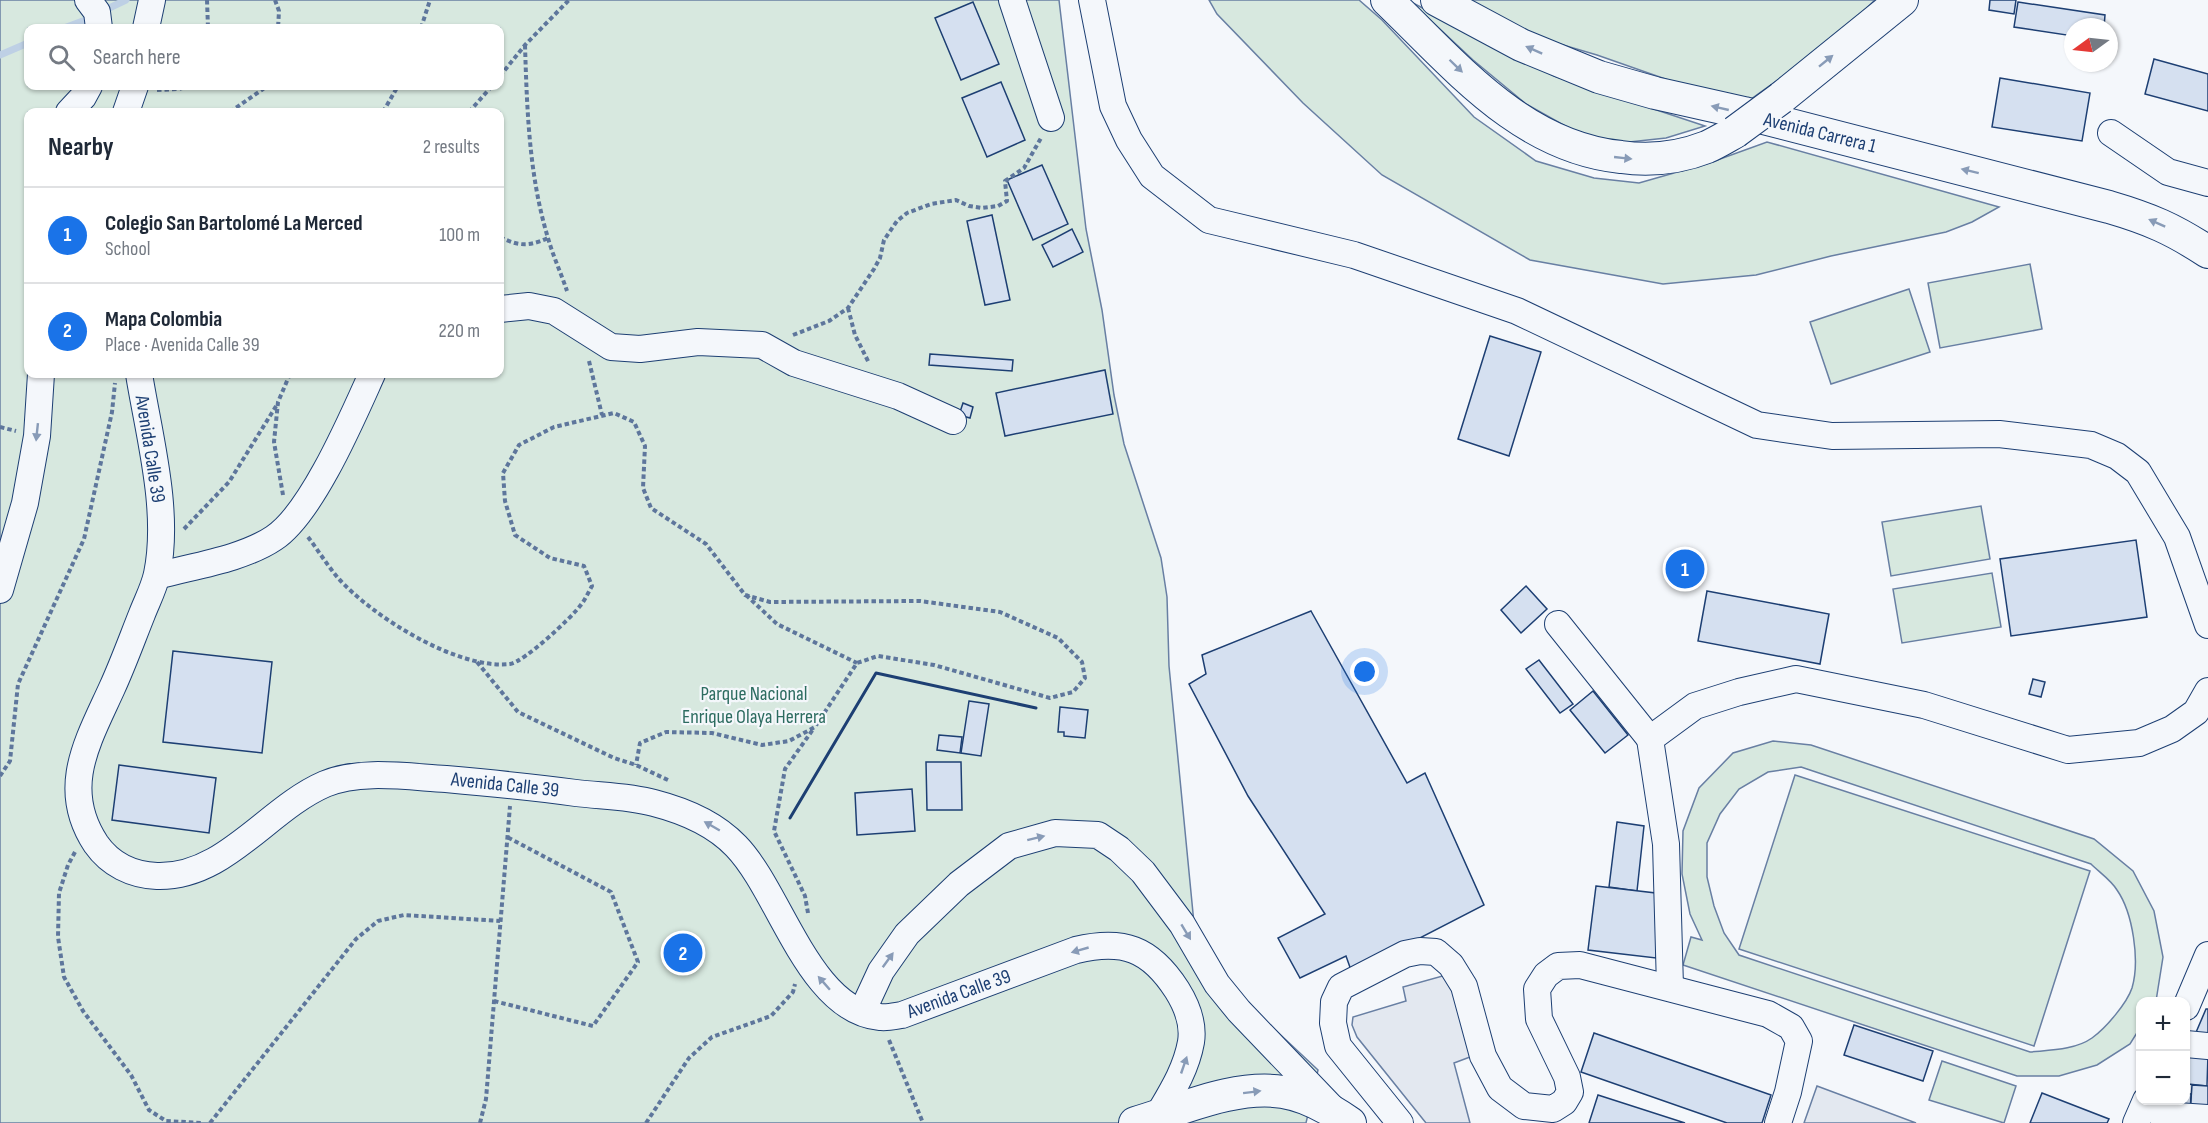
<!DOCTYPE html>
<meta charset="utf-8">
<style>
body{margin:0;font-family:"Sofia Sans Condensed",sans-serif;background:#f2f2f3;color:#1f2937}
.controls{position:absolute;right:18px;bottom:18px;display:grid;overflow:hidden;border-radius:12px;box-shadow:0 2px 4px #0004}
.controls button{width:54px;height:54px;display:grid;place-items:center;padding:0;border:0;border-bottom:2px solid #e0e1e3;background:#fff;color:#1f2937;font:30px sans-serif}
.compass{position:absolute;left:2064px;top:18px;width:54px;height:54px;border-radius:50%;background:#fff;box-shadow:0 2px 4px #0004;rotate:255deg}
.you{position:absolute;left:1365px;top:672px;width:21px;height:21px;margin:-15px;border:4px solid #fff;border-radius:50%;background:#1a73e8;box-shadow:0 0 0 9px #1a73e833}
.badge{display:grid;place-items:center;width:39px;height:39px;border-radius:50%;background:#1a73e8;color:#fff;font-size:20px;font-weight:700}
.pin{position:absolute;translate:-50% -50%;border:3px solid #fff;box-shadow:0 2px 6px #0006}
.list{margin:0;padding:0;list-style:none}
h2{display:flex;justify-content:space-between;align-items:center;height:78px;margin:0;padding:0 24px;font-size:26px}
h2 small{font-size:20px;font-weight:400;color:#747a83}
.list li{display:grid;grid-template-columns:39px 1fr auto;gap:18px;align-items:center;box-sizing:border-box;height:96px;padding:0 24px;border-top:2px solid #e0e1e3}
.list b{display:block;font-size:22px;white-space:nowrap}
.list p{margin:0;font-size:20px;white-space:nowrap;color:#747a83}
.list em{font-size:20px;font-style:normal;color:#747a83}
.icon{flex:none;width:33px;height:33px;fill:none;stroke:currentColor;stroke-width:2;stroke-linecap:round;stroke-linejoin:round}
.map{position:relative;flex:none;width:2208px;height:1123px;overflow:hidden}
.search{position:absolute;background:#fff;box-shadow:0 2px 4px #0004;left:24px;top:24px;width:480px;height:66px;display:flex;align-items:center;gap:15px;box-sizing:border-box;padding:0 21px;border-radius:12px;color:#747a83;font-size:22px}
.panel{position:absolute;background:#fff;box-shadow:0 2px 4px #0004;left:24px;top:108px;width:480px;height:270px;border-radius:12px}
.map>svg:first-child{display:block}
.green{fill:#d7e8df;stroke:#687fa3;stroke-width:1.5;fill-rule:evenodd}
.parking{fill:#e3e8f0;stroke:#687fa3;stroke-width:1.5}
.lines{fill:none;stroke-linecap:round;stroke-linejoin:round}
.stream{stroke:#bed0e5;stroke-width:7}
.building{fill:#d5e0f0;stroke:#1d3f73;stroke-width:1.5}
.minor-casing{stroke:#1d3f73;stroke-width:28}
.major-casing{stroke:#1d3f73;stroke-width:34}
.path{stroke:#5e769c;stroke-width:4;stroke-dasharray:4.5 3;stroke-linecap:butt}
.minor{stroke:#f4f7fb;stroke-width:26}
.major{stroke:#f4f7fb;stroke-width:32}
.major-bridge-casing{stroke:#1d3f73;stroke-width:34;stroke-linecap:butt}
.major-bridge{stroke:#f4f7fb;stroke-width:32}
.wall{stroke:#1d3f73;stroke-width:3}
.oneway{fill:#889bb7}
.labels{text-anchor:middle;dominant-baseline:central;stroke-width:4.5;stroke-linejoin:round;paint-order:stroke}
.street-label{font-size:20px;fill:#1d3f73;stroke:#f4f7fb}
.park-label{font-size:20px;fill:#2c6c60;stroke:#f4f7fb}
</style>
<div class="map">
<svg width="2208" height="1123" viewBox="0 0 2208 1123">
<rect width="100%" height="100%" fill="#f4f7fb"/>
<!-- green -->
<g class="green">
<path d="M0 0H1059L1086 229 1102 310 1114 395 1124 444 1161 558 1167 597 1169 666 1196 944 1240 997 1318 1070 1306 1123H0ZM28 28H500V86H28ZM28 112H500V374H28Z"/>
<path d="M1209 0H1359L1382 20 1474 117 1536 161 1594 178 1639 183 1709 163 1767 142 1999 207 1972 222 1946 232 1831 256 1756 275 1663 284 1530 260 1382 175 1303 103 1217 14Z"/>
<path d="M1457 0H1875L1831 42 1751 99 1691 88 1597 55 1512 30Z"/>
<path d="M1411 2 1554 76 1705 126 1666 138 1620 143 1576 132 1526 104 1473 60Z"/>
<path d="M2030 264 2042 329 1940 348 1928 283Z"/>
<path d="M1909 289 1930 352 1831 384 1810 322Z"/>
<path d="M1981 506 1990 559 1891 576 1882 522Z"/>
<path d="M1992 573 2001 627 1902 643 1893 589Z"/>
<path d="M1773 741 1811 745 2094 839 2133 871 2154 911 2163 957 2156 1001 2140 1002V1028L2130 1044 2097 1065 2059 1076H2017L1683 965 1691 937 1702 940 1690 914 1682 874 1683 831 1699 788 1733 753ZM1801 767 2091 864C2099 872 2111 880 2117 890 2133 913 2140 961 2132 988 2127 1003 2106 1028 2092 1038 2075 1050 2050 1050 2030 1052L1739 955 1724 933 1714 906 1707 877V843L1720 814 1739 789 1768 772Z"/>
<path d="M1795 775 2090 871 2034 1046 1739 949Z"/>
<path d="M1942 1061 2016 1086 2004 1123 1929 1100Z"/>
</g>
<!-- parking -->
<g class="parking">
<path d="M1446 975 1456 982 1470 1057 1454 1063 1470 1123H1426L1357 1037 1352 1025 1353 1017 1406 1001 1403 987Z"/>
<path d="M1817 1086 1916 1123H1804Z"/>
</g>
<g class="lines">
<!-- stream -->
<g class="stream">
<path d="M105 10 126 0"/>
<path d="M64 28 88 19"/>
<path d="M0 55 28 43"/>
</g>
</g>
<!-- building -->
<g class="building">
<path d="M1990 0H2016L2014 14 1989 10Z"/>
<path d="M973 2 999 64 961 80 935 18Z"/>
<path d="M2018 2 2105 15 2104 27H2073V36L2014 27Z"/>
<path d="M2154 59 2208 74V111L2145 94Z"/>
<path d="M2000 78 2090 93 2082 141 1992 127Z"/>
<path d="M1001 82 1025 140 987 157 962 98Z"/>
<path d="M1042 165 1068 224 1033 240 1007 180Z"/>
<path d="M992 215 1010 300 985 305 967 221Z"/>
<path d="M1072 229 1083 252 1053 267 1042 245Z"/>
<path d="M1490 336 1541 352 1509 456 1458 439Z"/>
<path d="M930 354 1013 360 1012 371 929 365Z"/>
<path d="M1105 370 1113 414 1005 436 996 393Z"/>
<path d="M963 403 973 407 970 418 959 415Z"/>
<path d="M2136 540 2147 617 2011 636 2000 559Z"/>
<path d="M1526 586 1547 609 1521 633 1501 610Z"/>
<path d="M1707 591 1829 614 1820 664 1698 641Z"/>
<path d="M1311 611 1407 783 1425 773 1484 905 1352 973 1346 956 1300 978 1278 938 1325 914 1248 796 1189 684 1206 674 1202 655Z"/>
<path d="M173 651 272 662 262 753 163 742Z"/>
<path d="M1539 660 1573 704 1560 713 1526 669Z"/>
<path d="M2033 679 2045 682 2041 697 2029 694Z"/>
<path d="M1593 691 1628 735 1605 753 1570 710Z"/>
<path d="M969 701 989 704 981 756 961 753Z"/>
<path d="M1060 707 1088 710 1085 738 1064 736V732H1058Z"/>
<path d="M939 735 962 737 960 753 937 750Z"/>
<path d="M926 762H961L962 810H927Z"/>
<path d="M119 765 216 778 209 833 112 820Z"/>
<path d="M912 789 915 831 857 835 855 793Z"/>
<path d="M1617 822 1644 826 1637 891 1609 887Z"/>
<path d="M1596 886 1664 894 1656 958 1588 950Z"/>
<path d="M2206 1009H2208V1038L2194 1037Z"/>
<path d="M1854 1025 1933 1051 1923 1081 1844 1055Z"/>
<path d="M1594 1033 1771 1095 1762 1123H1727L1581 1072Z"/>
<path d="M2189 1053 2208 1054 2207 1086 2188 1084Z"/>
<path d="M2192 1085 2208 1086V1115L2190 1114Z"/>
<path d="M2042 1093 2109 1119 2107 1123H2030Z"/>
<path d="M2186 1093 2191 1094 2190 1114 2173 1112 2174 1100H2186Z"/>
<path d="M1598 1095 1685 1123H1589Z"/>
</g>
<g class="lines">
<defs>
<g id="minor">
<path d="M88 0 97 12 99 28"/>
<path d="M1012 0 1051 118"/>
<path d="M1092 0 1113 106 1129 140 1152 176 1209 220 1354 255 1517 311 1757 425 1832 436 1999 434 2091 445 2117 456 2138 472 2177 537 2208 625"/>
<path d="M146 28 152 0"/>
<path d="M69 112 83 97 89 86"/>
<path d="M126 112 135 86"/>
<path d="M2111 133 2168 172 2208 183"/>
<path d="M500 309 529 306 554 311 611 347 640 349 698 342 762 345 794 363 898 396 953 421"/>
<path d="M139 374C149 436 170 511 157 574 154 588 147 601 142 614 132 639 123 664 112 688 88 741 59 788 96 844 110 864 132 875 157 876 225 878 267 809 325 784 360 769 409 777 446 779 490 783 533 787 576 793 601 796 629 796 654 803 685 811 714 823 736 846 780 891 809 1011 880 1017 887 1018 895 1016 902 1015L1076 950C1123 939 1150 948 1177 990 1187 1006 1194 1023 1191 1042 1186 1070 1171 1093 1157 1117"/>
<path d="M157 576C193 566 243 559 274 538 312 513 353 416 372 374"/>
<path d="M0 590 25 503 37 436 41 374"/>
<path d="M1558 624 1650 739"/>
<path d="M1670 987 1666 844 1650 739 1695 706 1739 692 1796 679 1924 705 2068 750 2139 743 2172 729 2196 712 2208 691"/>
<path d="M2186 1007 2208 955"/>
<path d="M862 1012 881 971 907 934 959 884 1009 846 1055 833 1098 835 1119 849 1143 872 1182 924 1217 984 1239 1011 1331 1107"/>
<path d="M2186 1044 2208 1046"/>
<path d="M2161 1115 2208 1118"/>
<path d="M1400 1123 1338 1046 1333 1023 1334 1002 1341 987 1405 954 1420 951 1436 952 1451 965 1464 986 1483 1056 1500 1088 1524 1106 1553 1109 1564 1102 1570 1092 1567 1077 1539 1019 1537 989 1546 975 1558 966 1580 965 1768 1014 1791 1027 1799 1041 1788 1092 1778 1123"/>
<path d="M2136 1123 2146 1100"/>
</g>
<g id="major">
<path d="M1387 0C1455 65 1521 147 1621 157 1650 161 1679 158 1707 147 1716 143 1726 137 1735 132"/>
<path d="M1437 0 1521 45 1599 77 1655 93 1744 113 2109 207C2150 219 2173 229 2208 252"/>
<path d="M1781 98 1902 0"/>
<path d="M1135 1123C1180 1110 1236 1084 1283 1092 1308 1096 1330 1109 1350 1123"/>
</g>
</defs>
<!-- minor casing -->
<use href="#minor" class="minor-casing"/>
<!-- major casing -->
<use href="#major" class="major-casing"/>
<!-- path -->
<g class="path">
<path d="M207 0 208 28"/>
<path d="M275 0 279 11 278 28"/>
<path d="M421 28 430 0"/>
<path d="M525 45C527 110 529 176 548 238 553 256 561 273 567 291"/>
<path d="M500 76 525 45 569 0"/>
<path d="M157 90 179 89 189 86"/>
<path d="M230 112 263 89 264 86"/>
<path d="M383 112 398 86"/>
<path d="M469 112 492 86"/>
<path d="M500 237C518 246 528 247 548 238"/>
<path d="M848 308 855 335 869 363"/>
<path d="M793 335 829 321 848 308 874 269 880 258 884 240 897 221 907 213 931 204 956 200 969 206 982 208 998 206 1007 201 1005 181 1024 168 1041 138"/>
<path d="M589 361 602 415"/>
<path d="M0 427 16 431"/>
<path d="M283 495 274 442 278 402 290 374"/>
<path d="M184 529 229 482 278 403"/>
<path d="M308 537C318 550 327 565 338 578 372 616 457 670 510 664 524 662 571 618 580 606 585 600 588 593 592 586L584 566 550 558 515 535 505 501 503 473 519 445 554 427 614 413 634 422 645 446 643 488 651 508 706 544 745 595 770 602 920 601 1000 612 1058 638 1082 662 1085 678 1073 692 1050 698 934 665 878 656 857 663 815 727 789 741 762 745 712 733 666 732 640 743 636 765"/>
<path d="M746 595 777 624 857 663"/>
<path d="M477 662 518 712 614 758 636 765 670 781"/>
<path d="M0 776 10 761 18 684 84 539 112 412 115 383"/>
<path d="M75 852 68 865 59 893 58 937 64 977 83 1011 131 1075 149 1110 166 1121 202 1123"/>
<path d="M808 913 805 896 774 831 785 769 814 728"/>
<path d="M494 1001 593 1026 638 962 611 892 507 837"/>
<path d="M889 1040 923 1123"/>
<path d="M210 1123 356 939 378 921 404 915 500 921"/>
<path d="M480 1123 486 1099 510 806"/>
<path d="M646 1123 689 1058 712 1037 771 1016 793 992 795 984"/>
</g>
<!-- minor -->
<use href="#minor" class="minor"/>
<!-- major -->
<use href="#major" class="major"/>
<defs>
<path id="major-bridge" d="M1735 132 1781 98"/>
</defs>
<!-- major-bridge casing -->
<use href="#major-bridge" class="major-bridge-casing"/>
<!-- major-bridge -->
<use href="#major-bridge" class="major-bridge"/>
<!-- wall -->
<path class="wall" d="M790 818 876 673 1036 708"/>
</g>
<!-- one-way arrows -->
<defs><path id="oneway-solid" d="M-6-.8H1V-3.2L6.5 0L1 3.2V.8H-6Z" transform="scale(1.5)"/></defs>
<g class="oneway">
<use href="#oneway-solid" transform="translate(1534 50) rotate(-156)"/>
<use href="#oneway-solid" transform="translate(1826 61) rotate(-39)"/>
<use href="#oneway-solid" transform="translate(1456 66) rotate(44)"/>
<use href="#oneway-solid" transform="translate(1720 108) rotate(-167)"/>
<use href="#oneway-solid" transform="translate(1623 158) rotate(6)"/>
<use href="#oneway-solid" transform="translate(1970 171) rotate(-166)"/>
<use href="#oneway-solid" transform="translate(2157 223) rotate(-156)"/>
<use href="#oneway-solid" transform="translate(37 432) rotate(96)"/>
<use href="#oneway-solid" transform="translate(712 826) rotate(-150)"/>
<use href="#oneway-solid" transform="translate(1036 838) rotate(-14)"/>
<use href="#oneway-solid" transform="translate(1186 932) rotate(59)"/>
<use href="#oneway-solid" transform="translate(1080 950) rotate(164)"/>
<use href="#oneway-solid" transform="translate(888 960) rotate(-54)"/>
<use href="#oneway-solid" transform="translate(824 983) rotate(-131)"/>
<use href="#oneway-solid" transform="translate(1184 1065) rotate(-71)"/>
<use href="#oneway-solid" transform="translate(1252 1092) rotate(-7)"/>
</g>
<g class="labels">
<!-- street labels -->
<g class="street-label">
<text transform="translate(1820 133) rotate(14)">Avenida Carrera 1</text>
<text transform="translate(150 449) rotate(81)">Avenida Calle 39</text>
<text transform="translate(505 785) rotate(6)">Avenida Calle 39</text>
<text transform="translate(959 994) rotate(-20)">Avenida Calle 39</text>
</g>
<!-- park labels -->
<g class="park-label">
<text x="754" y="694">Parque Nacional<tspan x="754" dy="23">Enrique Olaya Herrera</tspan></text>
</g>
</g>
</svg>
<div class="controls">
<button>+</button>
<button>−</button>
</div>
<svg class="compass" viewBox="-18 -18 36 36"><path d="M0-13l5 13h-10z" fill="#e53935"/><path d="M0 13l5-13h-10z" fill="#747a83"/></svg>
<div class="you"></div>
<div class="pin badge" style="left:1685px;top:569px">1</div>
<div class="pin badge" style="left:683px;top:953px">2</div>
<div class="search"><svg class="icon" aria-label="search" viewBox="0 0 24 24"><circle cx="10" cy="10" r="6"/><path d="M15 15l6 6"/></svg>Search here</div>
<section class="panel">
<h2>Nearby<small>2 results</small></h2>
<ul class="list">
<li><span class="badge">1</span><div><b>Colegio San Bartolomé La Merced</b><p>School</p></div><em>100 m</em></li>
<li><span class="badge">2</span><div><b>Mapa Colombia</b><p>Place · Avenida Calle 39</p></div><em>220 m</em></li>
</ul>
</section>
</div>
